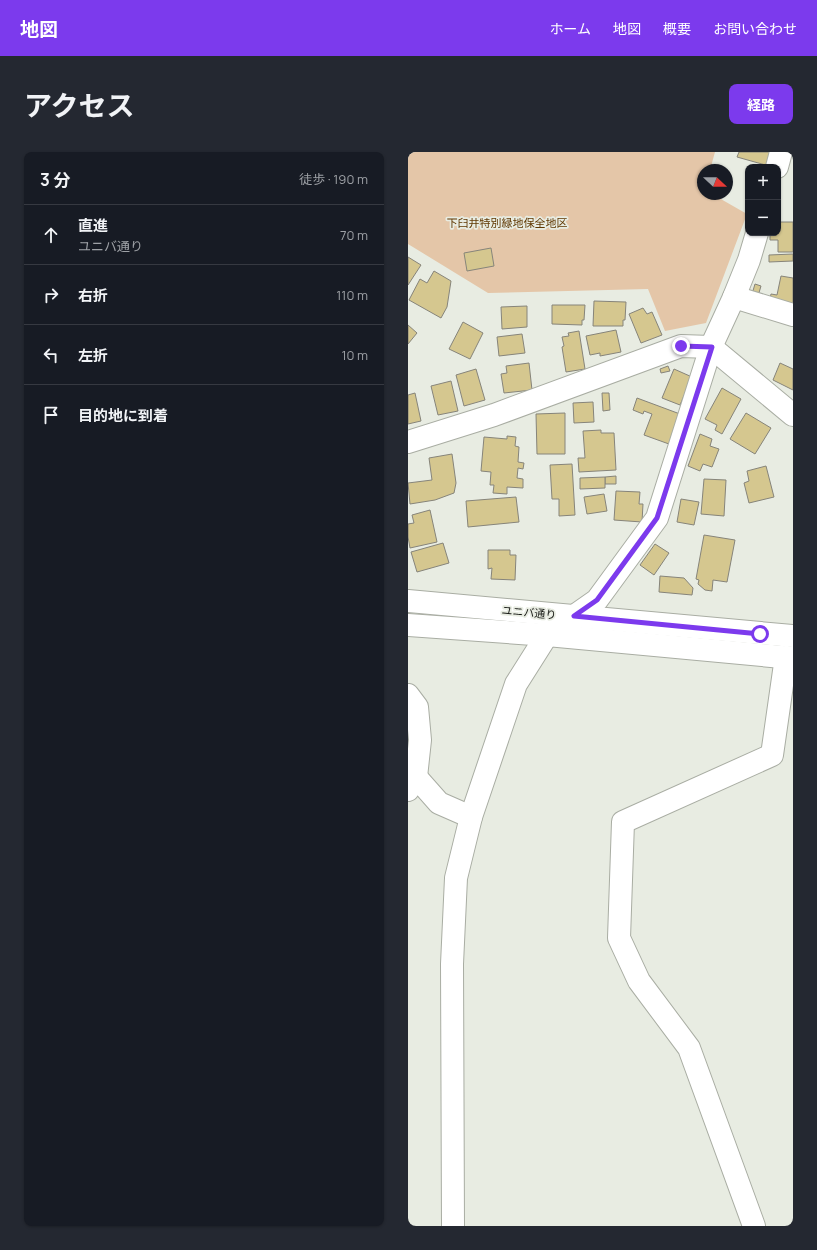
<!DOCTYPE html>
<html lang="ja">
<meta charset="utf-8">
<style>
body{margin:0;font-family:Manrope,"Noto Sans JP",sans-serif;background:#242831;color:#f1f3f6}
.controls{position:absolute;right:12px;top:12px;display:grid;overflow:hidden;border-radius:8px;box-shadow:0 1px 3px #0004}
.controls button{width:36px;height:36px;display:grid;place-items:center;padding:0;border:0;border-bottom:1px solid #363941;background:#171b24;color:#f1f3f6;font:20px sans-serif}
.compass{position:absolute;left:289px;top:12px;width:36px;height:36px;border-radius:50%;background:#171b24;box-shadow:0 1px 3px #0004;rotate:112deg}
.stop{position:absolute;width:12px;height:12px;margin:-9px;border:3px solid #7c3aed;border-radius:50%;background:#fff}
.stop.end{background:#7c3aed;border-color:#fff;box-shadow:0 1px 4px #0008}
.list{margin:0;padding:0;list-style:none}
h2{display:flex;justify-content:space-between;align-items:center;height:52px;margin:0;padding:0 16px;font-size:17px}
h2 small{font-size:13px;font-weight:400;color:#9ea1a6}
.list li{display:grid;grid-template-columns:26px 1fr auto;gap:12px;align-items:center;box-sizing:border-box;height:60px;padding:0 16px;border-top:1px solid #363941}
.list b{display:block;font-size:15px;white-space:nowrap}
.list p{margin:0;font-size:13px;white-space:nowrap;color:#9ea1a6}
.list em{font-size:13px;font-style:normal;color:#9ea1a6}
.icon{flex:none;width:22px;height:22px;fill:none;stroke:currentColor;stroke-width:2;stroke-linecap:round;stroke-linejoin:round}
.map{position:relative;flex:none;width:385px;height:1074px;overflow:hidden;border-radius:8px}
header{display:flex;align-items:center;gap:24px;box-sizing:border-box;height:56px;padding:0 20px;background:#7c3aed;color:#fff}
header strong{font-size:19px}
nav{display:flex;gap:22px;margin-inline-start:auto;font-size:14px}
.intro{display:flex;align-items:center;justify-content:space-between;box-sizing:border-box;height:96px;padding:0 24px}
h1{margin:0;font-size:28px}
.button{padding:10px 18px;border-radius:8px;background:#7c3aed;color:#fff;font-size:14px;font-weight:700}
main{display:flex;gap:24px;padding:0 24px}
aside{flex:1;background:#171b24;border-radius:8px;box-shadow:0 1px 3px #0004}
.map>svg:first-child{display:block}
.green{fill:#e4c6a8}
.building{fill:#d5c78f;stroke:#86847a}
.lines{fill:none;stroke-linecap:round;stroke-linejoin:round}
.minor-casing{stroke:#a9ada3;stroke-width:24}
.minor{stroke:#fff;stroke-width:22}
.route{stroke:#7c3aed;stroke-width:5}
.labels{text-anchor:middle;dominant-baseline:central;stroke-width:3.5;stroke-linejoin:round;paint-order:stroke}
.park-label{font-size:11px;fill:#5f3700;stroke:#e8ece2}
.street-label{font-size:11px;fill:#171915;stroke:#e8ece2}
</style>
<header>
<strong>地図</strong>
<nav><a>ホーム</a><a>地図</a><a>概要</a><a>お問い合わせ</a></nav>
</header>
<div class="intro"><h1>アクセス</h1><a class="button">経路</a></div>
<main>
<aside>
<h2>3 分<small>徒歩 · 190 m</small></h2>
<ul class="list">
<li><svg class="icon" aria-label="ahead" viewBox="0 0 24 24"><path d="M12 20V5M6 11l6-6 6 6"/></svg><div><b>直進</b><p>ユニバ通り</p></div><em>70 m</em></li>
<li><svg class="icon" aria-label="right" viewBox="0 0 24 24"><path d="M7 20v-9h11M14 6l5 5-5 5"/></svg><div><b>右折</b></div><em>110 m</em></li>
<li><svg class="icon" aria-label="left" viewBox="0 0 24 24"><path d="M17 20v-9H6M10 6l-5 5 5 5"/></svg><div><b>左折</b></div><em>10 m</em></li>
<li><svg class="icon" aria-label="arrive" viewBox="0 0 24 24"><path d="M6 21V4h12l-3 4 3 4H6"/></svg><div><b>目的地に到着</b></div></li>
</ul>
</aside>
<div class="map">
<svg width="385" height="1074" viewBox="0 0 385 1074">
<rect width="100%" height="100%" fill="#e8ece2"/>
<!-- green -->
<path class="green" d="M0 0H307L302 18H295V42H304L339 62 298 171 257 179 240 137 80 141 0 92Z"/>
<!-- building -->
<g class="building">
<path d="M331 0H365L361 14 329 5Z"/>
<path d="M370 70H385V100H370V88H362V81H370Z"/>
<path d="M83 96 86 114 59 119 56 101Z"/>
<path d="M385 102V109L361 110V103Z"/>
<path d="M0 105 13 113 0 133Z"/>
<path d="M26 119 43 129 39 155 33 166 1 148 12 127 19 131Z"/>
<path d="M373 124 385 126V156L361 151 363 142 369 143Z"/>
<path d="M347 132 353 134 350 144 344 142Z"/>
<path d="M186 149 218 150 217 168H215V174H185Z"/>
<path d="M144 153H177L176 168H174V173L144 172Z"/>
<path d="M119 154V175L94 177 93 155Z"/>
<path d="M235 156 239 162 244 160 254 183 233 191 221 162Z"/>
<path d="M55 170 75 181 62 207 41 197Z"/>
<path d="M0 173 9 181 0 192Z"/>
<path d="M208 178 213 200 192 204V201L182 203 178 184Z"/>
<path d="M171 179 177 217 158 220 154 195 156 194 154 185 161 184 160 181Z"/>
<path d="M114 182 117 201 91 204 89 185Z"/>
<path d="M121 211 124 238 96 241 93 222 99 221 98 214Z"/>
<path d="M372 211 385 217V238L365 228Z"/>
<path d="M260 214 262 219 253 221 252 217Z"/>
<path d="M68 217 77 248 56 254 48 223Z"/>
<path d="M266 217 284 225 272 253 254 246Z"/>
<path d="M43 229 50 259 30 263 23 234Z"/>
<path d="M314 236 333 247 314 282 307 278 309 273 297 267Z"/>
<path d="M7 241 13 269 0 272V243Z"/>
<path d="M194 241H201L202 258 195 259Z"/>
<path d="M229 246 272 262 261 292 236 283 244 262 236 259 235 262 225 258Z"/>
<path d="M185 250 186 270 166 271 165 251Z"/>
<path d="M157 261V302H129L128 262Z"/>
<path d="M338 261 363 276 347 302 322 287Z"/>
<path d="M193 278V281H206L208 318 171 320 170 306H177L175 279Z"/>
<path d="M292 282 304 287 302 294 311 297 304 315 295 312 292 319 280 314Z"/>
<path d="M99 284 108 285 107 294 111 295 110 310 116 311 115 317 110 316 109 326 115 327V336L99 335V342L85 341 86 333H82L83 320 73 319 76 285 99 287Z"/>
<path d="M44 302 48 331 46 341 27 348 2 352 0 331 24 328 21 306Z"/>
<path d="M164 312 167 363 151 364V347H144L142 313Z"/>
<path d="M358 314 366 345 341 351 336 331 341 329 339 319Z"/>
<path d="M208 324V332H197V325Z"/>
<path d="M197 325V336L172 337V326Z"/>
<path d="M296 327 318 328 316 364 293 362Z"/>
<path d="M208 339 232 340 231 352H235L234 370 206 368Z"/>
<path d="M196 342 199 359 179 362 176 345Z"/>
<path d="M108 345 111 370 60 375 58 349Z"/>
<path d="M273 347 291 350 286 373 269 370Z"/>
<path d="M22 358 29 390 2 396 0 385V372L6 371 4 363Z"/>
<path d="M296 383 327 388 319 430 305 428 304 439 297 438 290 432 291 428 288 427Z"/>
<path d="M35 391 41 411 9 420 3 400Z"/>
<path d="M247 392 261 401 246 423 232 413Z"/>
<path d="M80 398H102V403H108L107 428 83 427 84 416 80 417Z"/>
<path d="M252 424 276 426 285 436 284 443 251 440Z"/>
</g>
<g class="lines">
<defs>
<g id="minor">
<path d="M369 15 373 0"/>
<path d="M326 145 385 163"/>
<path d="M0 290 86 263 273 194 303 195 385 263"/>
<path d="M0 449 385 484"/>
<path d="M0 473 139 483 385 506"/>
<path d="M0 543 9 555 12 588 8 625 0 638"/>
<path d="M8 625 31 651 63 665"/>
<path d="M45 1074 44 812 48 726 63 665 108 532 139 483 189 448 249 366 303 195 326 145 341 108 349 81"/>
<path d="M346 1074 281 896 231 829 211 786 215 670 364 603 378 505"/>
</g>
</defs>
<!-- minor casing -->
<use href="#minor" class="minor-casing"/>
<!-- minor -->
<use href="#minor" class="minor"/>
</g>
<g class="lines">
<!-- route -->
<path class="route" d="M273 194 304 195 249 366 189 448 166 464 352 482"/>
</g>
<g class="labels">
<!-- park labels -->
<g class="park-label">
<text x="99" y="70">下臼井特別緑地保全地区</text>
</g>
<!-- street labels -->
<g class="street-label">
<text transform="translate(121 460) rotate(5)">ユニバ通り</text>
</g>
</g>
</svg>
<div class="controls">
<button>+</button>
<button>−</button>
</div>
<svg class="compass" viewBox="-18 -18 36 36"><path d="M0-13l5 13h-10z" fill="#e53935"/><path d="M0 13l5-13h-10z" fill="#9ea1a6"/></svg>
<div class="stop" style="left:352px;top:482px"></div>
<div class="stop end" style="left:273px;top:194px"></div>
</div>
</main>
